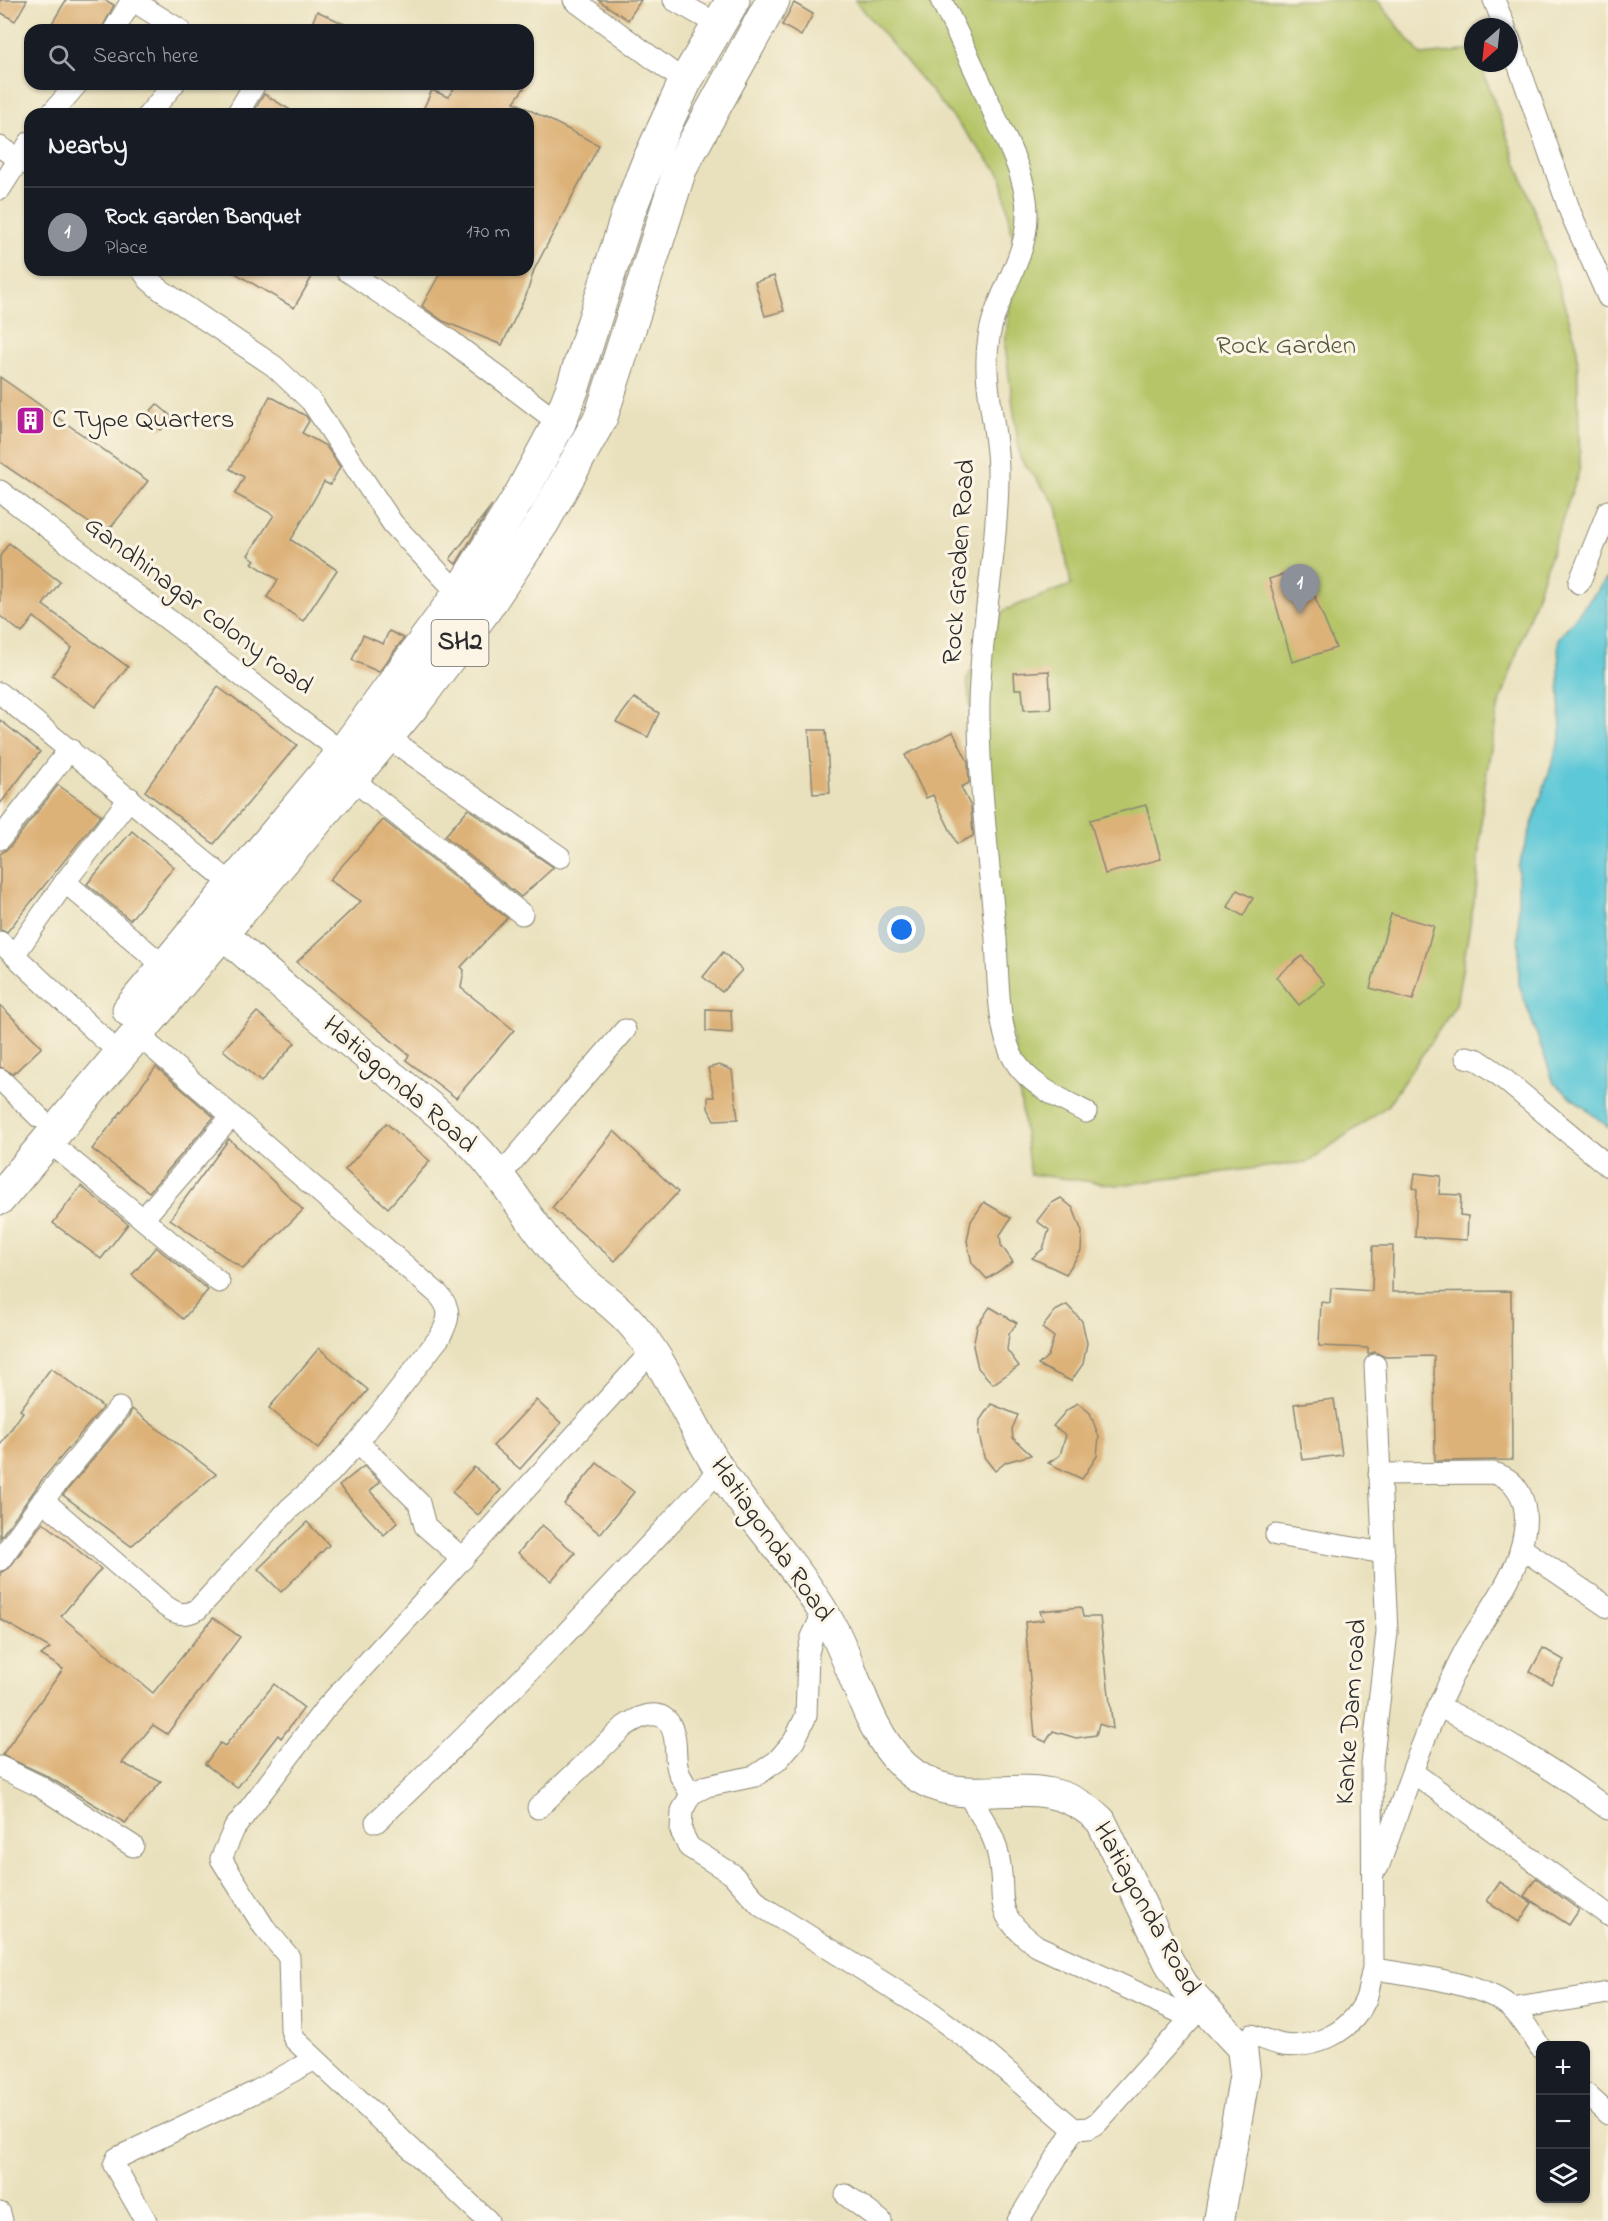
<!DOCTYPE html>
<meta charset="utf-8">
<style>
body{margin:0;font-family:"Indie Flower",sans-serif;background:#242831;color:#f1f3f6}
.controls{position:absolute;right:18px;bottom:18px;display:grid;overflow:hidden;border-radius:12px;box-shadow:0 2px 4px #0004}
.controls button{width:54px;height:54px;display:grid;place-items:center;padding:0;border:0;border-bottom:2px solid #363941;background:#171b24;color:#f1f3f6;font:30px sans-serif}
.compass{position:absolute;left:1464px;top:18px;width:54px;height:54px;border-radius:50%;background:#171b24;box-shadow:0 2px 4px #0004;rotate:207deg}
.you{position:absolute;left:902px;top:930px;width:21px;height:21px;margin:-15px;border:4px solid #fff;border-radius:50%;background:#1a73e8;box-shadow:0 0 0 9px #1a73e833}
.badge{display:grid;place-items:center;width:39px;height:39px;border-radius:50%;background:#8c9099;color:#fff;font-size:20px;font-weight:700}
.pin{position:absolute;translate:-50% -50px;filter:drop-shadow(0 2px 3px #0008)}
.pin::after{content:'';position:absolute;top:32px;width:21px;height:18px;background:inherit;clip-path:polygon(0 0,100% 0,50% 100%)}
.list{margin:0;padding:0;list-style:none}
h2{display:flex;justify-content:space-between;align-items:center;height:78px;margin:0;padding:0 24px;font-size:26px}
h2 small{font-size:20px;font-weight:400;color:#9ea1a6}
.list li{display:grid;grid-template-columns:39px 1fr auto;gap:18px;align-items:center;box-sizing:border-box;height:90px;padding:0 24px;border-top:2px solid #363941}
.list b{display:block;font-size:22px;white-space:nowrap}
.list p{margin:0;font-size:20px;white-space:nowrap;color:#9ea1a6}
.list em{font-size:20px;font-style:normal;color:#9ea1a6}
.icon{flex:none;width:33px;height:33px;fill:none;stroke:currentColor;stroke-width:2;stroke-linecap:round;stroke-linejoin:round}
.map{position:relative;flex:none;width:1608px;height:2221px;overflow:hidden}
.search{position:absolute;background:#171b24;box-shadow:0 2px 4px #0004;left:24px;top:24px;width:510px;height:66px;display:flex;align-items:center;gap:15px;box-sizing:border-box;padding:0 21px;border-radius:18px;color:#9ea1a6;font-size:22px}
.panel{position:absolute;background:#171b24;box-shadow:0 2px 4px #0004;left:24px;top:108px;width:510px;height:168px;border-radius:18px}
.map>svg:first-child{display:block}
.green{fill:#b5c568;stroke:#70784a;stroke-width:1.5}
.water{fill:#5dc8d7;stroke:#447a81;stroke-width:1.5}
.building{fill:#ddb279}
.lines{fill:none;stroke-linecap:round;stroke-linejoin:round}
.street-casing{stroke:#8a8674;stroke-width:23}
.secondary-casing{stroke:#8a8674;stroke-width:32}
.primary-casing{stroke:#8a8674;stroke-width:35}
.street{stroke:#fff;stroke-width:21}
.secondary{stroke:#fff;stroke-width:30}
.primary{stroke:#fff;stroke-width:33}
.labels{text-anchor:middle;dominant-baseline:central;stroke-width:6;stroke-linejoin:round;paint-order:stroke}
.shield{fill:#fcf5e5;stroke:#6a6863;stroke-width:1.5}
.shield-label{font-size:26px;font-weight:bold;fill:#2b2b2b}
.park-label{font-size:27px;fill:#54593d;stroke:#fcf5e5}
.poi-label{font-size:27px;fill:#2b2b2b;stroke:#fcf5e5;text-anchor:start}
.street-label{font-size:27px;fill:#2b2b2b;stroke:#fcf5e5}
</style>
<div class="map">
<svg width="1608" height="2221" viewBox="0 0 1608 2221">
<rect width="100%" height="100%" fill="#fcf5e5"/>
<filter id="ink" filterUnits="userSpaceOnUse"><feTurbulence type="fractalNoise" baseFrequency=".0167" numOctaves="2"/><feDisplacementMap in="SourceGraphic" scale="12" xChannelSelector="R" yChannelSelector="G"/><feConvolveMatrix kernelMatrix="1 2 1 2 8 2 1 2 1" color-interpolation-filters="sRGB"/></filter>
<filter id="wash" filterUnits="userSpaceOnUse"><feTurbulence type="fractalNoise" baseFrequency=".008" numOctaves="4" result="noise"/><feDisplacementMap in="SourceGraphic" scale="24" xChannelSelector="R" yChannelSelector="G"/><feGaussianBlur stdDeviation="1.35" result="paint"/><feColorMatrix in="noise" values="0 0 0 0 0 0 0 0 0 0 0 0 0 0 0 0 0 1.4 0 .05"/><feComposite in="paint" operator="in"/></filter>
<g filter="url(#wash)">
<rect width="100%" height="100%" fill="#e9e1bd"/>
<!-- green -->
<path class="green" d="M855 0H1377L1421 55 1473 50V63H1480L1541 229 1577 345 1580 468 1498 709 1483 793 1478 879 1456 1005 1387 1106 1308 1162 1117 1185 1030 1174 967 679 1004 610 1071 585 1057 506 1020 458 1005 345 1016 253 1001 175Z"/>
<!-- water -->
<path class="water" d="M1608 577V1127L1554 1083 1519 984 1518 867 1561 736 1558 639Z"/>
<g id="blocks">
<!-- building -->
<g class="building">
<path d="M0 0H27L15 21 0 12Z"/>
<path d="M66 0H105L114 5 101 30H48Z"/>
<path d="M598 0H641L628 20Z"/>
<path d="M794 3 813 14 801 36 782 25Z"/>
<path d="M317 11 357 30H319L311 26Z"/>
<path d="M457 84H527L514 102 599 145 534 270 527 293 502 345 443 321 422 306 442 270H528V114H421L432 90 448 97Z"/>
<path d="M264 94 297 114H252Z"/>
<path d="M230 270H316L294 308Z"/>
<path d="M774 276 784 311 765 316 755 282Z"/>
<path d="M0 377 148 481 112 526 101 531 0 462Z"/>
<path d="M270 396 306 416 309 421 302 433 326 446 340 467 330 485 324 482 291 540 337 570 303 621 267 597 278 580 252 563 255 560 248 555 274 515 235 494 244 477 230 469Z"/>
<path d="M157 404 172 417 161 430 145 417Z"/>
<path d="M492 505 456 564 450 559Z"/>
<path d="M9 543 60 582 43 605 128 667 95 707 52 675 72 648 34 617 22 633 0 616V556Z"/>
<path d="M1303 568 1336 648 1292 662 1269 579Z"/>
<path d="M389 631 404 638 379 672 352 660 363 635 383 644Z"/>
<path d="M1049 671 1051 709 1024 710 1022 689H1015L1014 673Z"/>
<path d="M218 687 297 745 214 844 145 791Z"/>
<path d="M634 698 659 713 648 737 616 722Z"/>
<path d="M0 720 40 752 0 804Z"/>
<path d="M809 730H826L830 793 813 794Z"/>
<path d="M953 732 968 762 969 783 961 787 971 807 973 836 957 844 933 795 926 798 905 755Z"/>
<path d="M58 785 101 815 7 932 0 930V854L10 847Z"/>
<path d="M1146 805 1161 859 1105 874 1090 820Z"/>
<path d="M468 809 553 867V868L521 897 445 836Z"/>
<path d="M383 820 507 918 461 967 464 970 461 988 514 1030 456 1098 406 1060 409 1055 297 962 361 901 329 880Z"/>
<path d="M132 831 174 867 130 920 87 884Z"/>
<path d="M1237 890 1253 898 1243 916 1228 907Z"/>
<path d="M1391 914 1434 926 1413 1000 1370 988Z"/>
<path d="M723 952 742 970 722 992 703 977Z"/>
<path d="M1302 956 1325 984 1299 1005 1276 977Z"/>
<path d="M0 1005 42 1047 13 1074 0 1067Z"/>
<path d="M706 1009 731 1010 732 1033 706 1031Z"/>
<path d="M257 1012 295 1043 261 1082 223 1050Z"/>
<path d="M719 1065 732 1070 738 1119 714 1120 708 1108V1097H714L708 1068Z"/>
<path d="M156 1067 214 1117 149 1192 92 1149Z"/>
<path d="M386 1123 430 1161 388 1208 345 1170Z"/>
<path d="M614 1131 678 1192 615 1261 552 1208Z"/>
<path d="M229 1139 303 1210 243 1269 170 1219Z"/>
<path d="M1415 1173 1441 1176 1439 1194 1461 1195 1460 1215 1468 1216 1467 1240 1415 1237 1417 1189 1413 1188Z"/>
<path d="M81 1186 128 1224 101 1259 53 1223Z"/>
<path d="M1061 1198 1073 1208 1082 1232 1081 1251 1066 1274 1032 1258 1043 1249 1049 1230 1037 1221 1050 1204Z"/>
<path d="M984 1202 1011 1218 1000 1235 1001 1245 1013 1262 987 1279 972 1263 967 1241 971 1221Z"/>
<path d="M1373 1246H1393L1392 1292 1511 1291 1512 1460 1435 1461 1434 1356 1385 1357 1375 1352 1368 1354V1348L1319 1346 1321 1302 1330 1303 1331 1288 1372 1291Z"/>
<path d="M156 1247 208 1290 183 1319 132 1275Z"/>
<path d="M1067 1305 1082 1321 1087 1343 1083 1364 1071 1381 1038 1365 1048 1356 1054 1337 1042 1328 1055 1311Z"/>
<path d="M990 1307 1017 1323 1009 1334 1007 1350 1019 1366 993 1384 978 1368 973 1346 977 1326Z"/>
<path d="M319 1348 368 1390 318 1449 269 1408Z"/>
<path d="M51 1368 103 1407 42 1480 0 1538V1445L23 1412 20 1410Z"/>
<path d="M1334 1399 1342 1455 1302 1460 1294 1404Z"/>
<path d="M536 1400 561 1423 520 1469 493 1446Z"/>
<path d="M1078 1403 1090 1413 1099 1437 1097 1456 1082 1479 1048 1463 1060 1455 1066 1435 1053 1426 1067 1410Z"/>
<path d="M991 1404 1018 1415 1012 1429 1013 1438 1031 1455 1006 1462 995 1471 984 1457 979 1434 980 1420Z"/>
<path d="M132 1409 216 1474 131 1546 63 1495 129 1416Z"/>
<path d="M597 1463 634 1492 600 1534 564 1504Z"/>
<path d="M364 1466 380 1482 370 1491 398 1522 384 1535 339 1486Z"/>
<path d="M474 1467 501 1490 478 1515 452 1492Z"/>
<path d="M43 1522 101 1569 61 1616 153 1693 213 1618 240 1637 167 1734 153 1725 122 1763 161 1782 125 1823 45 1775 2 1755 63 1669 41 1655 50 1648 0 1619V1573L10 1567Z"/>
<path d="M307 1522 329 1545 281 1592 258 1569Z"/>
<path d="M542 1525 575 1553 551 1581 518 1553Z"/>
<path d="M1081 1607 1083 1617H1100L1113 1729 1099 1724 1096 1735 1076 1738 1053 1731 1046 1742 1035 1737 1025 1622 1043 1620 1040 1611Z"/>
<path d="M1543 1648 1564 1660 1551 1684 1530 1672Z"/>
<path d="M274 1684 304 1708 281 1738 278 1735 237 1788 205 1764 220 1743 225 1746Z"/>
<path d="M1536 1878 1579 1910 1569 1925 1524 1896Z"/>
<path d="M1500 1882 1532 1903 1519 1922 1487 1901Z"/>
</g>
</g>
</g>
<g filter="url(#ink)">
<use href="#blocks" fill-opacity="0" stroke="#8a8674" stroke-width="1.5"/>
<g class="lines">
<defs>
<g id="street">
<path d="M132 0 180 30"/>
<path d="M574 0 685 82"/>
<path d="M674 0 717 24"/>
<path d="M941 0C961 39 979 78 996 118 1010 148 1027 180 1027 213 1028 258 996 294 989 337 981 383 998 426 998 472 998 549 981 625 979 702 978 782 989 860 996 939 998 972 997 1032 1015 1061 1029 1085 1063 1100 1086 1112"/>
<path d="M1494 0 1505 27"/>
<path d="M114 30 132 0"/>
<path d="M1509 38 1571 214 1608 297"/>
<path d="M51 114 77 84"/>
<path d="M149 114 174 84"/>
<path d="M237 114 255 84"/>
<path d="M0 147 30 166"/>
<path d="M0 189 30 142"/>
<path d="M142 270 149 280 161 290 274 366 311 401 393 524 459 594"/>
<path d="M346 270 452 342 559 423"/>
<path d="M0 491 352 760"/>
<path d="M1579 583 1608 511"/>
<path d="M0 693 233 885"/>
<path d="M387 737 560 857"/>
<path d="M352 779 522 914"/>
<path d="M0 839 70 749"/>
<path d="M65 882 165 967"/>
<path d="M0 942 105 1040"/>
<path d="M14 955 65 882 130 798"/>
<path d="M1466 1057 1478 1060 1493 1070 1608 1166"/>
<path d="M0 1079 39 1117"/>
<path d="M48 1141 219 1282"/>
<path d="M499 1177 625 1030"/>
<path d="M143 1219 231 1117"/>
<path d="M358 1442 419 1503 425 1526 463 1559"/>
<path d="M43 1500 164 1605C176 1614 184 1617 198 1609L289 1509 331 1472 358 1442 439 1338C450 1320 452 1309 438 1294L138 1035"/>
<path d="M1276 1535 1384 1553"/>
<path d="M1521 1548 1608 1607"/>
<path d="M0 1560 43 1500 119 1408"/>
<path d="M823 1613 812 1637 808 1653 806 1716 794 1741 777 1761 755 1776 707 1786 691 1794 682 1811 681 1831 689 1847 732 1874 761 1906 932 2013 982 2050 1074 2129 1089 2128 1098 2122 1201 2007"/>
<path d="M1438 1706C1498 1736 1554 1769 1608 1809"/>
<path d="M0 1767 39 1786 133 1846"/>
<path d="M1414 1773 1608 1915"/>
<path d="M967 1793C977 1810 992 1830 997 1850 1010 1899 986 1909 1037 1946L1192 2018"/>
<path d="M538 1808 625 1726C643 1714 667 1705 674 1735 677 1747 674 1761 679 1773 682 1780 687 1787 691 1794"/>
<path d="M376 1822C496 1710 608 1590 720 1469"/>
<path d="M1378 1867C1400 1809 1418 1748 1445 1692 1452 1677 1459 1661 1467 1647 1488 1611 1518 1576 1524 1534 1529 1506 1521 1480 1493 1473L1379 1474"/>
<path d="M1373 1969C1408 1974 1484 1983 1510 2007 1523 2019 1531 2033 1540 2047"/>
<path d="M1512 2009 1608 1993"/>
<path d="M1252 2035C1262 2038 1273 2043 1283 2045 1315 2049 1351 2032 1365 2001 1369 1992 1370 1979 1373 1969L1372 1764 1387 1632 1375 1365"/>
<path d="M1586 2094 1608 2114"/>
<path d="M846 2195 881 2221"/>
<path d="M0 2213 2 2221"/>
<path d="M146 2221 114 2165 117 2158 253 2093 315 2059"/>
<path d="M488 2221 294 2039 291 2030 289 1957 264 1927 221 1859 234 1829 324 1710 652 1351"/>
<path d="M1018 2221 1074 2129"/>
</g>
<path id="secondary" d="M205 917C248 958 295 997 341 1035 385 1072 433 1105 474 1146 508 1181 531 1226 564 1262 586 1287 616 1303 637 1330 670 1371 690 1423 718 1467 754 1524 803 1571 834 1631 856 1674 868 1732 904 1766 966 1824 1036 1757 1101 1821L1169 1962 1184 1986 1242 2048 1245 2073 1219 2221"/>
<g id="primary">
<path d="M129 1010 342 754 459 594 521 494 559 423 573 387 629 211 647 165 685 82 733 0"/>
<path d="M0 1198 414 704 485 609 543 522 601 417 680 169 773 0"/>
</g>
</defs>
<!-- street casing -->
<use href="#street" class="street-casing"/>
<!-- secondary casing -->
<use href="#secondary" class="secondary-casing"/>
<!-- primary casing -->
<use href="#primary" class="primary-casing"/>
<!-- street -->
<use href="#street" class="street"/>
<!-- secondary -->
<use href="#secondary" class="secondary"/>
<!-- primary -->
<use href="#primary" class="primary"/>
</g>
</g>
<!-- icons -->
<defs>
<symbol id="building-square" viewBox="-11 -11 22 22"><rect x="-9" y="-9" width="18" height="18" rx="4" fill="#b5179e" stroke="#fcf5e5"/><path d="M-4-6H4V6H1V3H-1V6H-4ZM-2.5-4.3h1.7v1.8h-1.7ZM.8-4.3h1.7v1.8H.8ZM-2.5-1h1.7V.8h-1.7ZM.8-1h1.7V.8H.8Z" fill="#fff"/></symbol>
</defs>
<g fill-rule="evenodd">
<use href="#building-square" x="14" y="404" width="33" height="33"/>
</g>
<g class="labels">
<!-- shield labels -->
<rect class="shield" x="431.5" y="620" width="57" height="46" rx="4.5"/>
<g class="shield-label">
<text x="460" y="643">SH2</text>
</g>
<!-- park labels -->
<g class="park-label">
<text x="1286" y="346">Rock Garden</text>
</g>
<!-- poi labels -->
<g class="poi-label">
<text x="52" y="420">C Type Quarters</text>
</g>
<!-- street labels -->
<g class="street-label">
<text transform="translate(960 562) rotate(-86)">Rock Graden Road</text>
<text transform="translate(198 606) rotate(37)">Gandhinagar colony road</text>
<text transform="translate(399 1085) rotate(41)">Hatiagonda Road</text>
<text transform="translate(771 1540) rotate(55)">Hatiagonda Road</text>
<text transform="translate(1352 1712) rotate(-86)">Kanke Dam road</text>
<text transform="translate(1146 1909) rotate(61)">Hatiagonda Road</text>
</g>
</g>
</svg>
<div class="controls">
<button>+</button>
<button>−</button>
<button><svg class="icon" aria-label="layers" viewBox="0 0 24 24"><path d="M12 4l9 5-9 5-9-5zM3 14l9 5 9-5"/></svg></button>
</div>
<svg class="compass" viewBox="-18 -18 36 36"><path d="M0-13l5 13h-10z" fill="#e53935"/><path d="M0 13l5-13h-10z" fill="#9ea1a6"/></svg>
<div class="you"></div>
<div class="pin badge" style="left:1300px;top:614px">1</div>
<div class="search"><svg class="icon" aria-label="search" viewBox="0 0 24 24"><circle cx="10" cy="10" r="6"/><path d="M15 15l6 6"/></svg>Search here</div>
<section class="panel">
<h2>Nearby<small></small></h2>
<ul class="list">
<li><span class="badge">1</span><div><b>Rock Garden Banquet</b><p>Place</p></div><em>170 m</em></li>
</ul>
</section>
</div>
